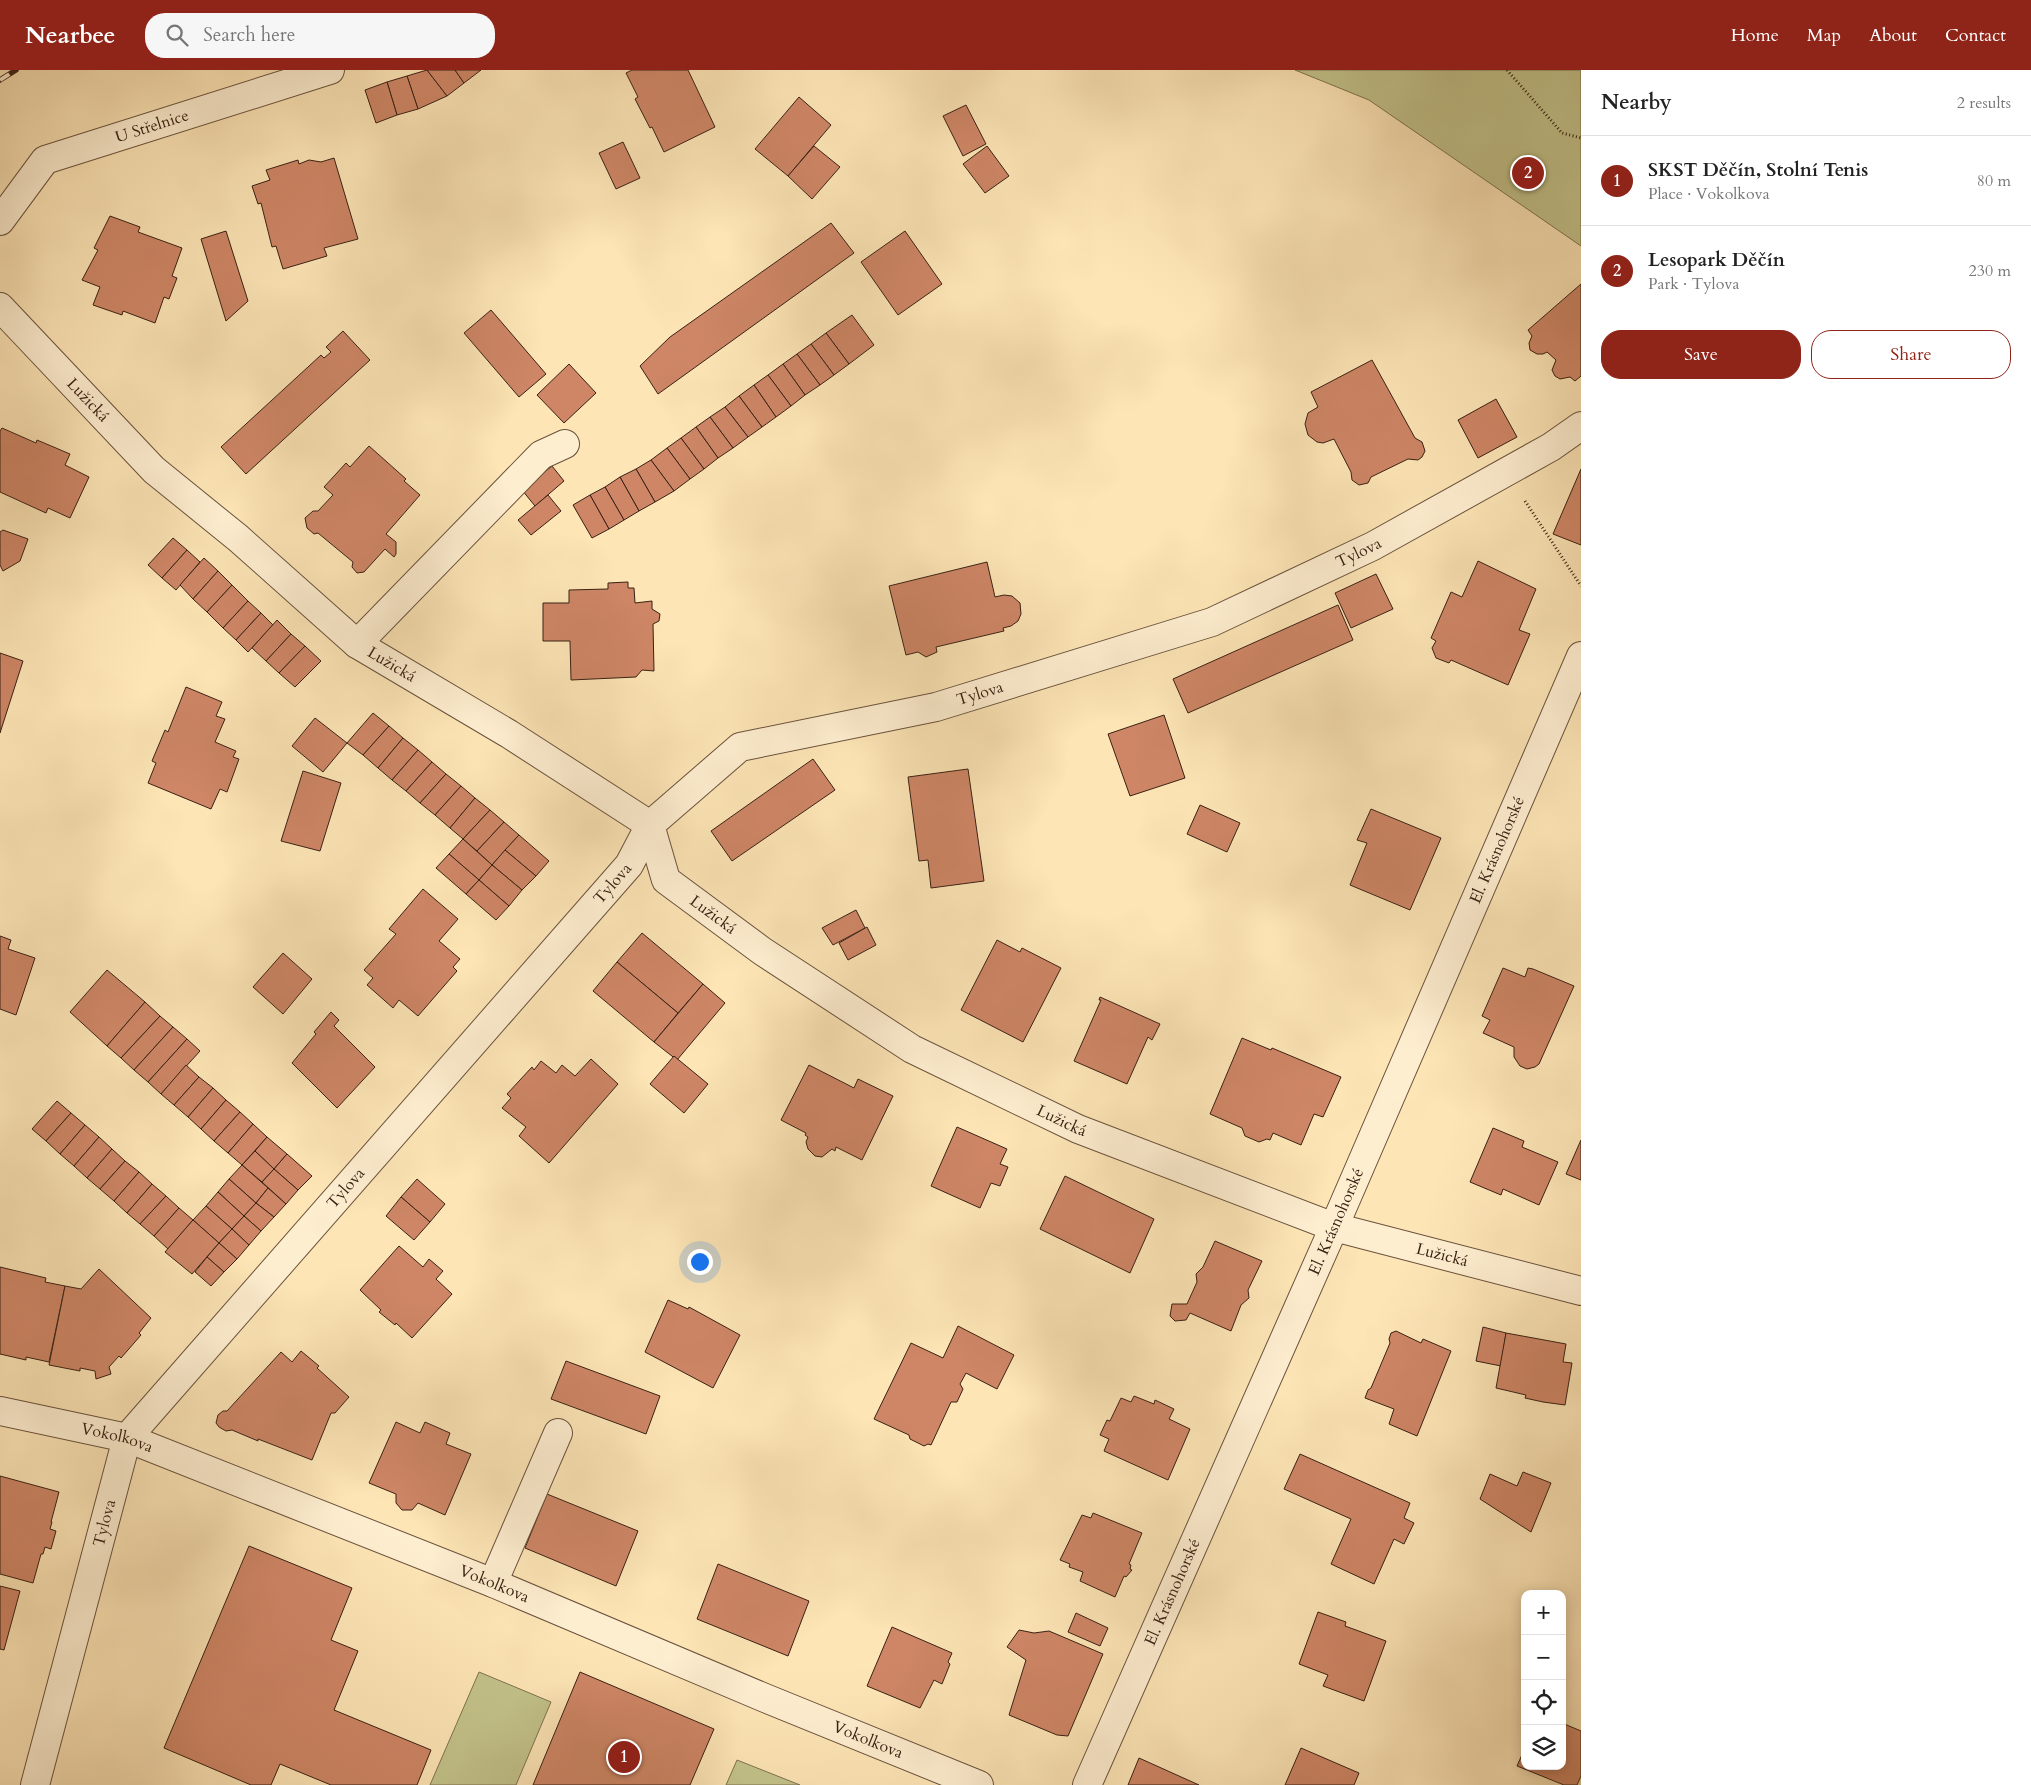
<!DOCTYPE html>
<meta charset="utf-8">
<style>
body{margin:0;font-family:Cardo,serif;background:#f6f6f6;color:#222}
.controls{position:absolute;right:15px;bottom:15px;display:grid;overflow:hidden;border-radius:10px;box-shadow:0 2px 12px #0003}
.controls button{width:45px;height:45px;display:grid;place-items:center;padding:0;border:0;border-bottom:1px solid #e0e0e0;background:#fff;color:#222;font:25px sans-serif}
.you{position:absolute;left:699px;top:1191px;width:18px;height:18px;margin:-12px;border:4px solid #fff;border-radius:50%;background:#1a73e8;box-shadow:0 0 0 8px #1a73e833}
.badge{display:grid;place-items:center;width:32px;height:32px;border-radius:50%;background:#8f2418;color:#fff;font-size:16px;font-weight:700}
.pin{position:absolute;translate:-50% -50%;border:2px solid #fff;box-shadow:0 1px 5px #0006}
.list{margin:0;padding:0;list-style:none}
h2{display:flex;justify-content:space-between;align-items:center;height:65px;margin:0;padding:0 20px;font-size:21px}
h2 small{font-size:16px;font-weight:400;color:#767676}
.list li{display:grid;grid-template-columns:32px 1fr auto;gap:15px;align-items:center;box-sizing:border-box;height:90px;padding:0 20px;border-top:1px solid #e0e0e0}
.list b{display:block;font-size:19px;white-space:nowrap}
.list p{margin:0;font-size:16px;white-space:nowrap;color:#767676}
.list em{font-size:16px;font-style:normal;color:#767676}
.actions{display:flex;gap:10px;padding:15px 20px}
.actions a{flex:1;padding:11px 0;border:1px solid #8f2418;border-radius:20px;text-align:center;font-size:18px;color:#8f2418}
.actions .main{background:#8f2418;color:#fff}
.icon{flex:none;width:28px;height:28px;fill:none;stroke:currentColor;stroke-width:2;stroke-linecap:round;stroke-linejoin:round}
.map{position:relative;flex:none;width:1581px;height:1715px;overflow:hidden}
header{display:flex;align-items:center;gap:30px;box-sizing:border-box;height:70px;padding:0 25px;background:#8f2418;color:#fff}
header strong{font-size:24px}
nav{display:flex;gap:28px;margin-inline-start:auto;font-size:18px}
.search{width:350px;height:45px;background:#f6f6f6;display:flex;align-items:center;gap:12px;box-sizing:border-box;padding:0 18px;border-radius:20px;color:#767676;font-size:19px}
main{display:flex}
aside{flex:1;background:#fff}
.map>svg:first-child{display:block}
.green{fill:#c3c38b;stroke:#7e7250}
.building{fill:#ce8666;stroke:#392114}
.lines{fill:none;stroke-linecap:round;stroke-linejoin:round}
.minor-casing{stroke:#6a523c;stroke-width:30}
.path{stroke:#392114;stroke-width:3;stroke-dasharray:1 2.5;stroke-linecap:butt}
.minor{stroke:#feeed0;stroke-width:28}
.rail-casing{stroke:#392114;stroke-width:5.5}
.rail{stroke:#feeed0;stroke-width:4;stroke-dasharray:11;stroke-linecap:butt}
.labels{text-anchor:middle;dominant-baseline:central;stroke-width:4.5;stroke-linejoin:round;paint-order:stroke}
.street-label{font-size:16px;fill:#392114;stroke:#feeed0}
</style>
<header>
<strong>Nearbee</strong>
<div class="search"><svg class="icon" aria-label="search" viewBox="0 0 24 24"><circle cx="10" cy="10" r="6"/><path d="M15 15l6 6"/></svg>Search here</div>
<nav><a>Home</a><a>Map</a><a>About</a><a>Contact</a></nav>
</header>
<main>
<div class="map">
<svg width="1581" height="1715" viewBox="0 0 1581 1715">
<rect width="100%" height="100%" fill="#fde5b6"/>
<filter id="stains"><feTurbulence type="fractalNoise" baseFrequency=".004" numOctaves="4"/><feColorMatrix values="0 0 0 0 .2 0 0 0 0 .09 0 0 0 0 .02 0 0 0 .5 -.17"/></filter>
<radialGradient id="worn" r=".72"><stop offset=".6" stop-color="#630" stop-opacity="0"/><stop offset="1" stop-color="#630" stop-opacity=".3"/></radialGradient>
<!-- green -->
<g class="green">
<path d="M1295 0H1581V176L1369 30Z"/>
<path d="M479 1602 551 1632 516 1715H430Z"/>
<path d="M737 1690 800 1715H726Z"/>
</g>
<!-- building -->
<g class="building">
<path d="M427 0 447 26 418 39 407 6Z"/>
<path d="M427 0H455L464 13 447 26Z"/>
<path d="M455 0H481L464 13Z"/>
<path d="M632 0H688L715 57 664 82 652 57 650 58 635 29 638 27 626 3Z"/>
<path d="M407 6 418 39 397 45 387 12Z"/>
<path d="M387 12 397 45 376 53 365 20Z"/>
<path d="M799 27 831 55 788 106 755 79Z"/>
<path d="M966 35 986 74 963 86 943 46Z"/>
<path d="M623 72 640 108 616 119 599 83Z"/>
<path d="M814 76 840 97 812 129 788 106Z"/>
<path d="M987 76 1009 106 985 123 963 94Z"/>
<path d="M334 88 358 169 324 178 327 186 283 199 276 176 272 177 261 133 258 134 252 116 270 110 266 100 298 90 299 94 309 90 321 92Z"/>
<path d="M110 146 140 157 138 162 182 178 172 206 177 208 169 229 164 227 155 253 123 241 122 245 93 235 100 217 82 210 98 180 94 178Z"/>
<path d="M831 153 854 183 658 324 640 296 670 267Z"/>
<path d="M226 161 248 231 226 251 201 169Z"/>
<path d="M905 161 942 214 898 245 861 192Z"/>
<path d="M1581 214V306L1575 311 1570 307 1560 309 1555 306 1552 300 1556 290 1547 282 1543 284H1537L1530 280 1529 273 1532 266 1528 260Z"/>
<path d="M491 240 546 304 519 327 464 263Z"/>
<path d="M852 245 874 275 849 294 826 263Z"/>
<path d="M343 261 370 290 246 404 221 377 321 285 324 288 331 282 326 277Z"/>
<path d="M826 263 849 294 834 305 811 274Z"/>
<path d="M811 274 834 305 820 315 797 284Z"/>
<path d="M797 284 820 315 805 325 783 294Z"/>
<path d="M1372 290 1415 368 1422 372 1425 381 1422 387 1418 390 1408 389 1371 407 1368 413 1359 415 1352 410 1351 402 1334 369 1323 373 1317 372 1308 365 1305 354 1308 343 1318 337 1311 322Z"/>
<path d="M569 294 596 323 564 353 537 325Z"/>
<path d="M783 294 805 325 791 336 768 305Z"/>
<path d="M768 305 791 336 776 347 754 315Z"/>
<path d="M754 315 776 347 762 357 739 326Z"/>
<path d="M739 326 762 357 748 367 725 337Z"/>
<path d="M1496 329 1517 367 1478 388 1458 350Z"/>
<path d="M725 337 748 367 733 378 710 347Z"/>
<path d="M710 347 733 378 718 388 696 357Z"/>
<path d="M696 357 718 388 704 399 681 368Z"/>
<path d="M2 358 36 373 37 370 70 384 65 395 89 407 70 448 48 438 46 443 0 422V361Z"/>
<path d="M681 368 704 399 690 409 667 378Z"/>
<path d="M369 376 406 409 404 411 420 425 386 464 396 472V484L394 487 385 479 364 502 357 503 352 497 353 492 318 463 314 464 307 458 305 448 313 441H318L333 425 324 417 346 393 350 397Z"/>
<path d="M667 378 690 409 674 421 651 390Z"/>
<path d="M651 390 674 421 655 432 636 399Z"/>
<path d="M552 396 564 411 535 436 522 420Z"/>
<path d="M636 399 655 432 639 441 620 407Z"/>
<path d="M1581 399V475L1553 464Z"/>
<path d="M620 407 639 441 624 450 605 417Z"/>
<path d="M605 417 624 450 609 459 590 425Z"/>
<path d="M548 425 561 441 531 465 518 450Z"/>
<path d="M590 425 609 459 592 468 573 435Z"/>
<path d="M3 460 28 469 20 491 3 501 0 495V462Z"/>
<path d="M173 468 187 480 162 508 148 495Z"/>
<path d="M187 480 200 492 176 520 162 508Z"/>
<path d="M204 488 218 501 193 529 180 515Z"/>
<path d="M1478 491 1536 519 1519 560 1530 564 1508 615 1451 590 1449 593 1436 588 1432 578 1436 571 1431 568 1451 522 1462 527Z"/>
<path d="M987 492 995 527 1004 525 1012 526 1020 533 1021 544 1018 551 1011 556 1003 558 1004 561 936 577 937 582 926 587 918 582 906 585 889 516Z"/>
<path d="M218 501 232 515 207 542 193 529Z"/>
<path d="M1376 504 1393 539 1351 558 1335 523Z"/>
<path d="M628 512V518H634L635 533 652 531V539L660 544 659 551 653 554 654 601 642 600 636 607 571 610 570 571H543V533H569V520L608 519V513Z"/>
<path d="M232 515 248 531 223 558 207 542Z"/>
<path d="M248 531 261 543 236 570 223 558Z"/>
<path d="M1338 535 1353 570 1188 643 1173 609Z"/>
<path d="M261 543 273 555 248 582 236 570Z"/>
<path d="M277 550 291 564 266 591 252 578Z"/>
<path d="M291 564 305 576 279 603 266 591Z"/>
<path d="M305 576 321 591 295 617 279 603Z"/>
<path d="M0 583 23 591 0 663Z"/>
<path d="M186 617 222 632 216 646 225 649 215 672 236 681 233 687 239 689 227 722 220 719 211 739 148 713 156 693 152 691 165 660 168 662Z"/>
<path d="M373 643 389 656 363 685 347 673Z"/>
<path d="M1164 645 1185 708 1130 726 1108 664Z"/>
<path d="M315 648 347 673 323 702 292 676Z"/>
<path d="M389 656 403 668 378 698 363 685Z"/>
<path d="M403 668 418 680 392 710 378 698Z"/>
<path d="M418 680 432 692 406 721 392 710Z"/>
<path d="M813 689 835 720 732 791 711 761Z"/>
<path d="M432 692 446 704 420 733 406 721Z"/>
<path d="M968 699 984 811 931 818 928 790 919 791 908 707Z"/>
<path d="M303 701 341 713 320 781 281 771Z"/>
<path d="M446 704 461 716 435 745 420 733Z"/>
<path d="M461 716 475 728 450 758 435 745Z"/>
<path d="M475 728 490 740 463 769 450 758Z"/>
<path d="M1200 735 1240 753 1227 782 1187 764Z"/>
<path d="M1371 739 1441 768 1410 840 1350 815 1367 773 1357 770Z"/>
<path d="M490 740 504 752 477 781 463 769Z"/>
<path d="M504 752 519 765 492 795 477 781Z"/>
<path d="M519 765 549 791 536 806 505 780Z"/>
<path d="M463 769 492 795 479 810 449 784Z"/>
<path d="M505 780 536 806 522 820 492 795Z"/>
<path d="M449 784 479 810 466 824 436 798Z"/>
<path d="M492 795 522 820 509 836 479 810Z"/>
<path d="M479 810 509 836 496 850 466 824Z"/>
<path d="M423 819 458 849 439 871 460 889 453 897 457 901 418 946 399 930 393 938 367 915 373 908 364 900 396 864 389 859Z"/>
<path d="M856 840 865 858 833 875 822 858Z"/>
<path d="M867 857 876 875 848 890 839 873Z"/>
<path d="M642 863 703 914 678 943 617 892Z"/>
<path d="M0 866 11 870 8 879 35 888 16 945 0 939Z"/>
<path d="M997 870 1020 882 1022 878 1061 898 1023 972 961 940Z"/>
<path d="M283 883 312 909 283 944 253 917Z"/>
<path d="M617 892 678 943 654 972 593 921Z"/>
<path d="M1503 898 1525 907 1528 898 1533 899 1574 916 1539 994 1535 997 1527 999 1520 996 1514 987V977L1483 963 1490 950 1482 946Z"/>
<path d="M107 900 145 932 107 976 70 942Z"/>
<path d="M703 914 725 933 677 990 654 972Z"/>
<path d="M1100 927 1160 954 1152 970 1148 967 1127 1014 1074 991 1101 930H1099Z"/>
<path d="M145 932 160 946 121 988 107 976Z"/>
<path d="M331 942 339 950 334 956 375 997 337 1038 292 993 316 964 314 962Z"/>
<path d="M160 946 173 957 134 1000 121 988Z"/>
<path d="M173 957 187 969 148 1012 134 1000Z"/>
<path d="M1242 968 1271 980 1272 978 1341 1007 1323 1047 1314 1044 1301 1075 1273 1063 1270 1070 1267 1069 1259 1072 1245 1066 1242 1058 1210 1044Z"/>
<path d="M187 969 200 981 161 1024 148 1012Z"/>
<path d="M674 986 708 1014 684 1043 650 1014Z"/>
<path d="M591 989 618 1014 549 1093 519 1066 526 1057 502 1038 511 1028 507 1024 532 997 534 1000 541 991 556 1003 562 995 575 1006Z"/>
<path d="M186 995 199 1007 174 1035 161 1024Z"/>
<path d="M809 995 854 1018 858 1009 893 1026 862 1090 836 1077 835 1081 832 1079 822 1087 815 1086 808 1079 806 1072 808 1067 805 1065 806 1063 781 1050Z"/>
<path d="M199 1007 213 1018 188 1047 174 1035Z"/>
<path d="M213 1018 226 1030 201 1059 188 1047Z"/>
<path d="M226 1030 240 1042 214 1071 201 1059Z"/>
<path d="M57 1031 71 1043 46 1071 32 1059Z"/>
<path d="M240 1042 253 1054 228 1083 214 1071Z"/>
<path d="M71 1043 85 1055 60 1084 46 1071Z"/>
<path d="M253 1054 267 1067 242 1095 228 1083Z"/>
<path d="M85 1055 99 1067 74 1096 60 1084Z"/>
<path d="M957 1057 1007 1079 1000 1094 1008 1097 1000 1116 991 1113 980 1138 931 1116Z"/>
<path d="M1493 1058 1524 1071 1522 1077 1558 1092 1539 1135 1503 1119 1501 1125 1470 1112Z"/>
<path d="M99 1067 112 1079 87 1108 74 1096Z"/>
<path d="M267 1067 287 1084 274 1099 255 1081Z"/>
<path d="M1581 1070V1110L1566 1104Z"/>
<path d="M112 1079 125 1091 100 1119 87 1108Z"/>
<path d="M255 1081 274 1099 262 1112 242 1095Z"/>
<path d="M287 1084 312 1106 298 1120 274 1099Z"/>
<path d="M125 1091 139 1102 114 1131 100 1119Z"/>
<path d="M242 1095 268 1118 256 1133 229 1109Z"/>
<path d="M274 1099 298 1120 286 1134 262 1112Z"/>
<path d="M139 1102 152 1114 127 1143 114 1131Z"/>
<path d="M1065 1106 1154 1149 1130 1203 1040 1159Z"/>
<path d="M229 1109 256 1133 244 1146 218 1122Z"/>
<path d="M417 1109 445 1134 430 1152 401 1127Z"/>
<path d="M152 1114 166 1126 140 1154 127 1143Z"/>
<path d="M268 1118 286 1134 274 1147 256 1133Z"/>
<path d="M218 1122 244 1146 232 1159 206 1136Z"/>
<path d="M166 1126 179 1138 154 1166 140 1154Z"/>
<path d="M401 1127 430 1152 414 1170 386 1146Z"/>
<path d="M256 1133 274 1147 261 1161 244 1146Z"/>
<path d="M206 1136 232 1159 219 1173 193 1150Z"/>
<path d="M179 1138 193 1150 168 1179 154 1166Z"/>
<path d="M244 1146 261 1161 249 1175 232 1159Z"/>
<path d="M193 1150 219 1173 192 1204 165 1182Z"/>
<path d="M232 1159 249 1175 237 1189 219 1173Z"/>
<path d="M1215 1171 1262 1191 1248 1220 1249 1228 1241 1235 1231 1261 1190 1243 1186 1250 1175 1251 1170 1246 1172 1234H1187L1197 1212 1196 1204 1203 1197Z"/>
<path d="M219 1173 237 1189 224 1202 207 1187Z"/>
<path d="M399 1176 423 1197 429 1189 443 1201 436 1209 452 1224 412 1268 396 1253 395 1255 379 1242 381 1240 360 1220Z"/>
<path d="M207 1187 224 1202 211 1216 195 1202Z"/>
<path d="M0 1197 46 1208 45 1212 65 1216 49 1292 26 1287V1290L0 1284Z"/>
<path d="M99 1199 151 1248 139 1263 141 1265 121 1288 119 1286 109 1297 111 1304 96 1309 95 1301 80 1298V1301L49 1295 65 1216 81 1219Z"/>
<path d="M668 1230 688 1239 689 1237 740 1265 713 1318 645 1282Z"/>
<path d="M958 1256 1014 1285 997 1319 966 1303 960 1314 963 1319 957 1332H951L931 1375 928 1374 924 1376 910 1369 909 1365 874 1349 911 1273 943 1288Z"/>
<path d="M1483 1257 1506 1263 1501 1296 1476 1291Z"/>
<path d="M1396 1261 1421 1273 1423 1269 1451 1281 1417 1366 1389 1354 1394 1339 1365 1328 1368 1320 1371 1318 1390 1273 1389 1269 1391 1263Z"/>
<path d="M1506 1263 1566 1274 1563 1292 1572 1293 1565 1335 1543 1332 1525 1328 1526 1325 1496 1318Z"/>
<path d="M301 1281 319 1296 317 1298 349 1327 335 1343H331L312 1390 258 1369V1371L232 1360 226 1361 219 1357 216 1353 218 1345 223 1341H227L281 1282 292 1292Z"/>
<path d="M566 1291 660 1326 646 1364 551 1329Z"/>
<path d="M1134 1326 1154 1334 1155 1330 1174 1339 1169 1349 1190 1359 1168 1410 1104 1381 1109 1369 1100 1365 1107 1350 1110 1351 1121 1328 1131 1332Z"/>
<path d="M396 1352 420 1363 425 1352 450 1363 446 1374 471 1384 445 1445 418 1433 412 1440H402L396 1433V1424L369 1413Z"/>
<path d="M1300 1384 1410 1433 1404 1448 1414 1453 1404 1474 1394 1469 1374 1514 1331 1494 1351 1449 1284 1419Z"/>
<path d="M1523 1402 1551 1413 1531 1462 1480 1429 1490 1404 1517 1416Z"/>
<path d="M0 1406 59 1422 51 1452H52L50 1459 56 1461 51 1479 45 1477 43 1484H41L33 1513 0 1504Z"/>
<path d="M547 1424 638 1461 616 1516 525 1478Z"/>
<path d="M1093 1443 1142 1463 1129 1494 1131 1495 1130 1499 1132 1500 1126 1507 1124 1506 1115 1527 1080 1511 1083 1502 1069 1497 1070 1494 1060 1490 1082 1445 1091 1448Z"/>
<path d="M249 1476 352 1518 331 1570 358 1581 334 1640 431 1680 417 1715H331L280 1694 271 1715H251L164 1678Z"/>
<path d="M718 1494 809 1531 788 1586 697 1549Z"/>
<path d="M0 1516 20 1521 4 1580 0 1579Z"/>
<path d="M1318 1542 1346 1552 1345 1556 1386 1571 1364 1631 1323 1616 1328 1605 1299 1594Z"/>
<path d="M1076 1543 1108 1558 1100 1576 1068 1562Z"/>
<path d="M892 1557 952 1583 948 1592 950 1594 942 1614 934 1610 920 1638 867 1616Z"/>
<path d="M1019 1560 1034 1563 1049 1561 1103 1584 1068 1666 1057 1665 1009 1645 1026 1590 1007 1577Z"/>
<path d="M580 1602 714 1659 690 1715H533Z"/>
<path d="M1562 1653 1581 1661V1706L1577 1715H1564L1517 1696 1525 1678V1696H1562Z"/>
<path d="M1301 1678 1359 1703 1354 1715H1285Z"/>
<path d="M1139 1688 1199 1715H1128Z"/>
</g>
<g class="lines">
<defs>
<g id="minor">
<path id="s1" d="M0 151 45 90 330 0"/>
<path id="s2" d="M0 237 154 400 238 468 357 574 509 664 650 755 666 810 762 881 912 979 1078 1059 1334 1157 1581 1221"/>
<path d="M357 574 541 385 565 374"/>
<path id="s3" d="M0 1341 127 1368 493 1513 765 1628 979 1715"/>
<path d="M493 1513 558 1363"/>
<path id="s4" d="M35 1715 127 1368 629 795 650 755 740 677 936 637 1212 552 1373 476 1551 377 1581 356"/>
<path id="s5" d="M1087 1715 1334 1157 1581 586"/>
</g>
</defs>
<!-- minor casing -->
<use href="#minor" class="minor-casing"/>
<!-- path -->
<g class="path">
<path d="M1507 0 1562 63 1581 68"/>
<path d="M1525 431 1581 516"/>
</g>
<!-- minor -->
<use href="#minor" class="minor"/>
<defs>
<path id="rail" d="M0 10 16 0"/>
</defs>
<!-- rail casing -->
<use href="#rail" class="rail-casing"/>
<!-- rail -->
<use href="#rail" class="rail"/>
</g>
<g class="labels">
<!-- street labels -->
<g class="street-label">
<text stroke="none"><textPath href="#s1" startOffset="188">U Střelnice</textPath></text>
<text stroke="none"><textPath href="#s2" startOffset="128">Lužická</textPath></text>
<text stroke="none"><textPath href="#s4" startOffset="1936">Tylova</textPath></text>
<text stroke="none"><textPath href="#s2" startOffset="532">Lužická</textPath></text>
<text stroke="none"><textPath href="#s4" startOffset="1531">Tylova</textPath></text>
<text stroke="none"><textPath href="#s5" startOffset="1021">El. Krásnohorské</textPath></text>
<text stroke="none"><textPath href="#s4" startOffset="1096">Tylova</textPath></text>
<text stroke="none"><textPath href="#s2" startOffset="952">Lužická</textPath></text>
<text stroke="none"><textPath href="#s2" startOffset="1358">Lužická</textPath></text>
<text stroke="none"><textPath href="#s4" startOffset="691">Tylova</textPath></text>
<text stroke="none"><textPath href="#s5" startOffset="616">El. Krásnohorské</textPath></text>
<text stroke="none"><textPath href="#s2" startOffset="1762">Lužická</textPath></text>
<text stroke="none"><textPath href="#s3" startOffset="120">Vokolkova</textPath></text>
<text stroke="none"><textPath href="#s4" startOffset="271">Tylova</textPath></text>
<text stroke="none"><textPath href="#s3" startOffset="525">Vokolkova</textPath></text>
<text stroke="none"><textPath href="#s5" startOffset="211">El. Krásnohorské</textPath></text>
<text stroke="none"><textPath href="#s3" startOffset="930">Vokolkova</textPath></text>
</g>
</g>
<rect width="100%" height="100%" filter="url(#stains)"/>
<rect width="100%" height="100%" fill="url(#worn)"/>
</svg>
<div class="controls">
<button>+</button>
<button>−</button>
<button><svg class="icon" aria-label="locate" viewBox="0 0 24 24"><circle cx="12" cy="12" r="6"/><path d="M12 2v4M12 18v4M2 12h4M18 12h4"/></svg></button>
<button><svg class="icon" aria-label="layers" viewBox="0 0 24 24"><path d="M12 4l9 5-9 5-9-5zM3 14l9 5 9-5"/></svg></button>
</div>
<div class="you"></div>
<div class="pin badge" style="left:624px;top:1687px">1</div>
<div class="pin badge" style="left:1528px;top:103px">2</div>
</div>
<aside>
<h2>Nearby<small>2 results</small></h2>
<ul class="list">
<li><span class="badge">1</span><div><b>SKST Děčín, Stolní Tenis</b><p>Place · Vokolkova</p></div><em>80 m</em></li>
<li><span class="badge">2</span><div><b>Lesopark Děčín</b><p>Park · Tylova</p></div><em>230 m</em></li>
</ul>
<div class="actions"><a class="main">Save</a><a>Share</a></div>
</aside>
</main>
